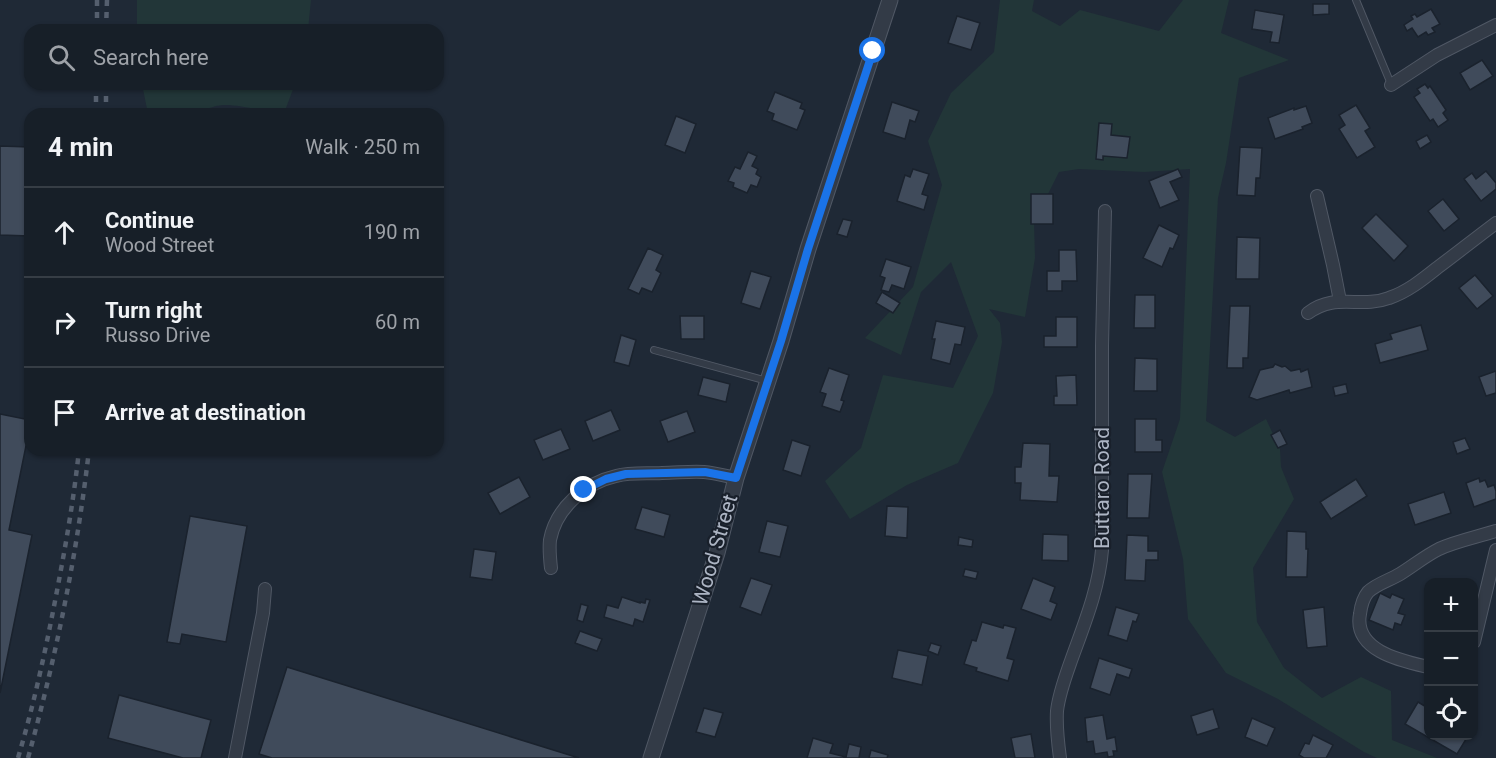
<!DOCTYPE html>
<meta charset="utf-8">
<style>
body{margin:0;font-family:Roboto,sans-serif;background:#202730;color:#f1f3f6}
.controls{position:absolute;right:18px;bottom:18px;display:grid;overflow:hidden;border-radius:12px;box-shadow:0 2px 4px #0004}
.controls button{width:54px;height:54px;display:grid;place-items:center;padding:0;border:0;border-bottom:2px solid #363d45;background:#171f28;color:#f1f3f6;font:30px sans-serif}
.stop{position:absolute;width:18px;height:18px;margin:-14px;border:4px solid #1a73e8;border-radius:50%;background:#fff}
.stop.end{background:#1a73e8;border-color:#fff;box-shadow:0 2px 6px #0008}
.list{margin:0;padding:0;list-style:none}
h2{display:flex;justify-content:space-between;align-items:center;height:78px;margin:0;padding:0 24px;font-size:26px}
h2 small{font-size:20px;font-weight:400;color:#9ea2a8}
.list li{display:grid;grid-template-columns:39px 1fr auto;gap:18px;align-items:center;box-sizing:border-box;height:90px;padding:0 24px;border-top:2px solid #363d45}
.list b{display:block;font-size:22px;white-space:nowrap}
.list p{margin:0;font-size:20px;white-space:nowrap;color:#9ea2a8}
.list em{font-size:20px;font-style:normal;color:#9ea2a8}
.icon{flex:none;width:33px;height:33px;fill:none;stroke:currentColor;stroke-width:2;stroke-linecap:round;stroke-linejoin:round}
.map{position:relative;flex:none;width:1496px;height:758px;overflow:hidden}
.search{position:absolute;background:#171f28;box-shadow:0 2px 4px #0004;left:24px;top:24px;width:420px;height:66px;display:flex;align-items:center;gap:15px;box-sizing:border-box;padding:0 21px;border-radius:18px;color:#9ea2a8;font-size:22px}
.panel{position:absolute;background:#171f28;box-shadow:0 2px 4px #0004;left:24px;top:108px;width:420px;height:348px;border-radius:18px}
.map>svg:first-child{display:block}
.green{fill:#223638}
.building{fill:#404b5b;stroke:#1a222d;stroke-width:1.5}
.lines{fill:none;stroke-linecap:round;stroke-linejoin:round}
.service-casing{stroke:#505865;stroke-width:8}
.minor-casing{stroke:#505865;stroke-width:14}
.tertiary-casing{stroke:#505865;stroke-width:17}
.service{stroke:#333b47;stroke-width:6}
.minor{stroke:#333b47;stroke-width:12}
.tertiary{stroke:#333b47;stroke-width:15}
.rail{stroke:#555f6e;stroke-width:4.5;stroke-dasharray:6 6;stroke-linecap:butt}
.route{stroke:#1a73e8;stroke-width:8}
.labels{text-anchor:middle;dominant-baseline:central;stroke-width:4.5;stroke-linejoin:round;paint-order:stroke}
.street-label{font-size:21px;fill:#adb5c4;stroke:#19202b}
</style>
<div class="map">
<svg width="1496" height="758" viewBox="0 0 1496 758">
<rect width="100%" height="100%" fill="#1f2936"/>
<!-- green -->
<g class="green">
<path d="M137 0H311L308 30H137Z"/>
<path d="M1000 0H1034L1032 11 1060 26 1080 10 1159 31 1183 0H1229L1221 33 1289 60 1239 78 1226 163 1218 198 1206 421 1235 437 1266 419 1280 449 1281 467 1294 499 1253 568 1257 622 1284 668 1322 698 1361 677 1391 691 1392 740 1437 758H1377L1364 752 1278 699 1226 673 1188 619 1183 559 1162 472 1180 419 1190 169 1144 172 1079 169 1059 172 1034 222 1035 258 1025 317 989 309 1000 323 1002 342 993 393 958 463 907 485 850 519 825 481 861 448 883 375 953 388 978 336 951 262 921 292 901 355 865 338 913 287 942 185 928 141 951 93 994 52Z"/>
<path d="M142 84H295L286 108C276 109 266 110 256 109 234 106 219 100 199 114H148Z"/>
</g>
<!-- building -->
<g class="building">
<path d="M1313 4H1329V14L1313 15Z"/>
<path d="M1431 9 1440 24 1432 28 1435 32 1428 35 1426 32 1418 37 1412 28 1407 31 1404 25 1413 19 1411 16 1415 14 1417 17Z"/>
<path d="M1255 10 1284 15 1279 43 1270 42 1272 32 1252 29Z"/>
<path d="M957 16 980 23 971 50 948 43Z"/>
<path d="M1482 60 1493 76 1470 90 1460 73Z"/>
<path d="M1425 84 1428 88 1430 86 1446 110 1443 113 1448 120 1438 127 1433 119 1430 121 1414 97 1420 93 1417 89Z"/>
<path d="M775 92 802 103 800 108 805 110 797 130 772 120 774 114 767 111Z"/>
<path d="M892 102 919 111 915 122 910 120 905 139 883 132Z"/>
<path d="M1356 105 1370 128 1365 131 1375 147 1357 158 1339 129 1345 125 1339 115Z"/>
<path d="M1306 106 1312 123 1302 127 1303 129 1275 139 1268 118 1294 108V110Z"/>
<path d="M676 116 696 124 685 153 665 145Z"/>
<path d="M1099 123 1112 124 1111 135 1130 137 1127 158 1103 156V160L1096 159Z"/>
<path d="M1427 135 1431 142 1420 149 1416 141Z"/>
<path d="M0 146 30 147V236L0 235Z"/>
<path d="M1240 147 1262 148 1260 178H1256L1255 196 1237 195Z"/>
<path d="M748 152 757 156 752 166 758 169 756 174 761 177 757 187 751 185 747 193 733 187 734 183 728 181 735 167 740 169Z"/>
<path d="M913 169 929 174 922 194 928 196 924 210 897 201 905 175 910 177Z"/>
<path d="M1178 169 1182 177 1170 182 1179 200 1160 208 1149 181Z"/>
<path d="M1486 171 1496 183V189L1481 201 1464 179 1472 173 1476 179Z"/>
<rect x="1031" y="194" width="22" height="30"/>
<path d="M1443 199 1459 219 1444 231 1428 211Z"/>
<path d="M1376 214 1408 246 1394 261 1362 228Z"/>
<path d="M843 219 852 221 847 237 837 234Z"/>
<path d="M1159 225 1179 235 1173 249 1170 248 1162 267 1143 258Z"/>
<path d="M1237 237 1260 238 1259 279H1236Z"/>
<path d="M648 248 663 255 656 270 661 273 652 292 642 288 639 294 628 289Z"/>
<path d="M1059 250H1076L1077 281H1062V291H1047V271H1059Z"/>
<path d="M886 259 911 267 904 289 892 285 889 292 881 290 885 278 880 276Z"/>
<path d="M751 271 771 277 760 309 741 303Z"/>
<path d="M1475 275 1493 296 1477 309 1459 288Z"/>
<path d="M882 292 900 303 893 313 876 303Z"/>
<path d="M1135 295H1155V328H1134Z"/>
<path d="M1230 306H1250L1248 358H1243V368H1227Z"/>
<path d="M680 316H704V339H681Z"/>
<path d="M1056 317H1077V347H1044V336H1056Z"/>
<path d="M936 321 965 327 961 345 955 344 950 364 931 359 935 339H932Z"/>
<path d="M1421 325 1428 350 1380 363 1375 344 1392 339 1390 334Z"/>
<path d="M621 335 636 340 629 366 614 362Z"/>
<path d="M1135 358 1157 359V391H1134Z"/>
<path d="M1275 364 1282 367 1285 366 1291 371 1300 369 1301 372 1308 369 1312 387 1290 393 1289 390 1257 400 1249 397 1260 370 1273 367Z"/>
<path d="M829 368 849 375 841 400 844 401 840 412 822 406 826 394 820 392Z"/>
<path d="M1496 371V393L1486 396 1479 377Z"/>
<path d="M1076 375 1077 405H1054V396H1057L1056 376Z"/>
<path d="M703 377 730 384 726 402 698 395Z"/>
<path d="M1346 384 1348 393 1335 396 1333 387Z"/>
<path d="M611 410 620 430 593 441 585 421Z"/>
<path d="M687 411 695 432 668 442 660 421Z"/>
<path d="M0 414 30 420V426L9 530 32 535 0 693Z"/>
<path d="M1135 419H1156V440H1162V452H1135Z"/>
<path d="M561 429 570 449 543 460 534 440Z"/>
<path d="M1280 430 1287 444 1278 448 1271 435Z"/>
<path d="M1465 438 1470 449 1457 454 1453 442Z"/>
<path d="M792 440 810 446 801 476 783 470Z"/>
<path d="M1023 443 1050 444 1049 476H1059L1057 502 1020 500 1021 483H1015V467H1021Z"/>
<path d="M1128 474H1152L1149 518H1127Z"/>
<path d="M519 477 530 497 500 514 488 493Z"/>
<path d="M1479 478 1480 482 1485 480 1488 487 1494 485 1496 491V499L1474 507 1466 483Z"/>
<path d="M1356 479 1367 496 1331 519 1320 502Z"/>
<path d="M1444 492 1451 513 1415 525 1408 504Z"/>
<path d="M887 506 908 507 907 538 885 536Z"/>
<path d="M642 507 670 515 664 537 635 529Z"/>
<path d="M190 516 247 526 226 642 182 634 180 644 167 642Z"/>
<path d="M767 521 788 526 780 557 759 552Z"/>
<path d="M1287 531 1306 532V549H1308L1307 577H1286Z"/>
<path d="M1043 534 1068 535V561L1042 560Z"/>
<path d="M1127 535 1148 536V551H1158V560H1146L1145 581 1125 580Z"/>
<path d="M959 537 973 540 972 547 958 545Z"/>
<path d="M474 549 496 552 492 580 470 577Z"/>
<path d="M965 569 978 572 976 579 963 576Z"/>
<path d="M751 578 772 585 761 615 740 607Z"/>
<path d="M1033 578 1055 587 1050 601 1057 604 1051 620 1021 609Z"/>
<path d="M1380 593 1390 598 1392 594 1404 599 1398 613 1405 615 1401 625 1395 623 1393 630 1369 620Z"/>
<path d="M622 597 640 603V602L645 603 646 599 650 600 643 622 635 619 633 626 604 617 607 605 618 608Z"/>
<path d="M581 604 588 606 583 622 577 620Z"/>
<path d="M1116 607 1139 614 1136 622 1133 621 1127 641 1108 635Z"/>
<path d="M1324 607 1327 646 1307 648 1303 610Z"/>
<path d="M982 622 1003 628 1004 625 1016 628 1007 658 1014 660 1008 681 976 671 977 668 964 664 972 640 976 641Z"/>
<path d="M580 631 602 639 597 651 575 643Z"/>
<path d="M931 643 941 646 938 655 928 651Z"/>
<path d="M898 650 928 656 922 685 892 678Z"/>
<path d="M1099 658 1132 669 1129 678 1117 674 1110 695 1090 688Z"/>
<path d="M287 667 579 758H272L259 754Z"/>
<path d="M119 695 211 720 201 758H183L108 738Z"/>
<path d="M1418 702 1428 708V736H1468L1457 754 1405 724Z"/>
<path d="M704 708 723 713 715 737 696 732Z"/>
<path d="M1213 709 1219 728 1197 735 1191 716Z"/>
<path d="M1103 715 1107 739 1115 737 1117 751H1113L1114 756 1108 757 1107 752 1095 754 1093 741 1087 742 1085 718Z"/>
<path d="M1252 718 1275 728 1267 746 1245 737Z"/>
<path d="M1031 734 1035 758H1015L1011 738Z"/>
<path d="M1313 735 1333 745 1326 758H1304L1299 755 1305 743 1309 744Z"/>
<path d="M813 738 833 744 830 753 846 757 849 744 861 747 859 758H807Z"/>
<path d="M871 750 888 755 887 758H869Z"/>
</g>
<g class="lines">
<defs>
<g id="service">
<path d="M1356 0 1391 84"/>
<path d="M654 350 767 381"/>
</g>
<g id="minor">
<path d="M1391 85 1437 55 1496 25"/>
<path d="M1317 196 1333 265 1340 301"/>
<path d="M1308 313C1336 292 1360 309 1389 298 1407 292 1422 280 1437 268 1457 253 1476 238 1496 223"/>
<path d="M551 568C550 559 549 549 550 540 556 508 585 483 616 476 631 472 647 474 662 473 676 473 690 471 704 472 715 473 726 476 736 478"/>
<path d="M1474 642 1496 550"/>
<path d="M1428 667C1402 661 1353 651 1360 614 1361 606 1363 598 1368 592 1376 584 1390 580 1400 574 1413 566 1425 556 1439 549 1457 541 1477 537 1496 531"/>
<path d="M235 758 263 613 265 589"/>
<path d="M1060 758C1058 743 1056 727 1057 711 1059 693 1066 675 1072 658 1085 622 1099 588 1102 550V346L1105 211"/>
</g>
<path id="tertiary" d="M651 758 717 553 736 478 781 341 808 249 890 0"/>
</defs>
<!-- service casing -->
<use href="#service" class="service-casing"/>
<!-- minor casing -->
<use href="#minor" class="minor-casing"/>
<!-- tertiary casing -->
<use href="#tertiary" class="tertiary-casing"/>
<!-- service -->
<use href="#service" class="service"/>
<!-- minor -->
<use href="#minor" class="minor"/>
<!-- tertiary -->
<use href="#tertiary" class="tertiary"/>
<!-- rail -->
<g class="rail">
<path d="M97 30V0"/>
<path d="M106 30 107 0"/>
<path d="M96 114V84"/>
<path d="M106 114V84"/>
<path d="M18 758C37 694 50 629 62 564 69 526 75 488 79 450"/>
<path d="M28 758C56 657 77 554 89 450"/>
</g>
</g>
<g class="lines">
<!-- route -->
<path class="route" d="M584 490 606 479 626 474 705 472 736 478 781 341 808 249 873 51"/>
</g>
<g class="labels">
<!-- street labels -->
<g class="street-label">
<text transform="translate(1102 488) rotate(-90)">Buttaro Road</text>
<text transform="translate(715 550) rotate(-74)">Wood Street</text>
</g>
</g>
</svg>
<div class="controls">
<button>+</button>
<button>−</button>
<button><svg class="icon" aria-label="locate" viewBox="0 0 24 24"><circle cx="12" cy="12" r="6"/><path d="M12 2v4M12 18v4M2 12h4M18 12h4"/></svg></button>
</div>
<div class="stop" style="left:873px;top:51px"></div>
<div class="stop end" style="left:584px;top:490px"></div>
<div class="search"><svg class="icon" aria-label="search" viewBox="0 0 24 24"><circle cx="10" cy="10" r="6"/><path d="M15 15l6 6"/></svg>Search here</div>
<section class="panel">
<h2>4 min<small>Walk · 250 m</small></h2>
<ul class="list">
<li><svg class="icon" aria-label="ahead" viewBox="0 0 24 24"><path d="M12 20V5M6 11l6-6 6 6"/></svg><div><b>Continue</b><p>Wood Street</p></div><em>190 m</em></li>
<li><svg class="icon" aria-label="right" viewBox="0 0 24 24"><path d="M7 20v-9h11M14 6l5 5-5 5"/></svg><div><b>Turn right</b><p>Russo Drive</p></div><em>60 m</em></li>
<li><svg class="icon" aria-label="arrive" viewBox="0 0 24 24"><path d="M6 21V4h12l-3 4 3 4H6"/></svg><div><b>Arrive at destination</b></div></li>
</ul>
</section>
</div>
